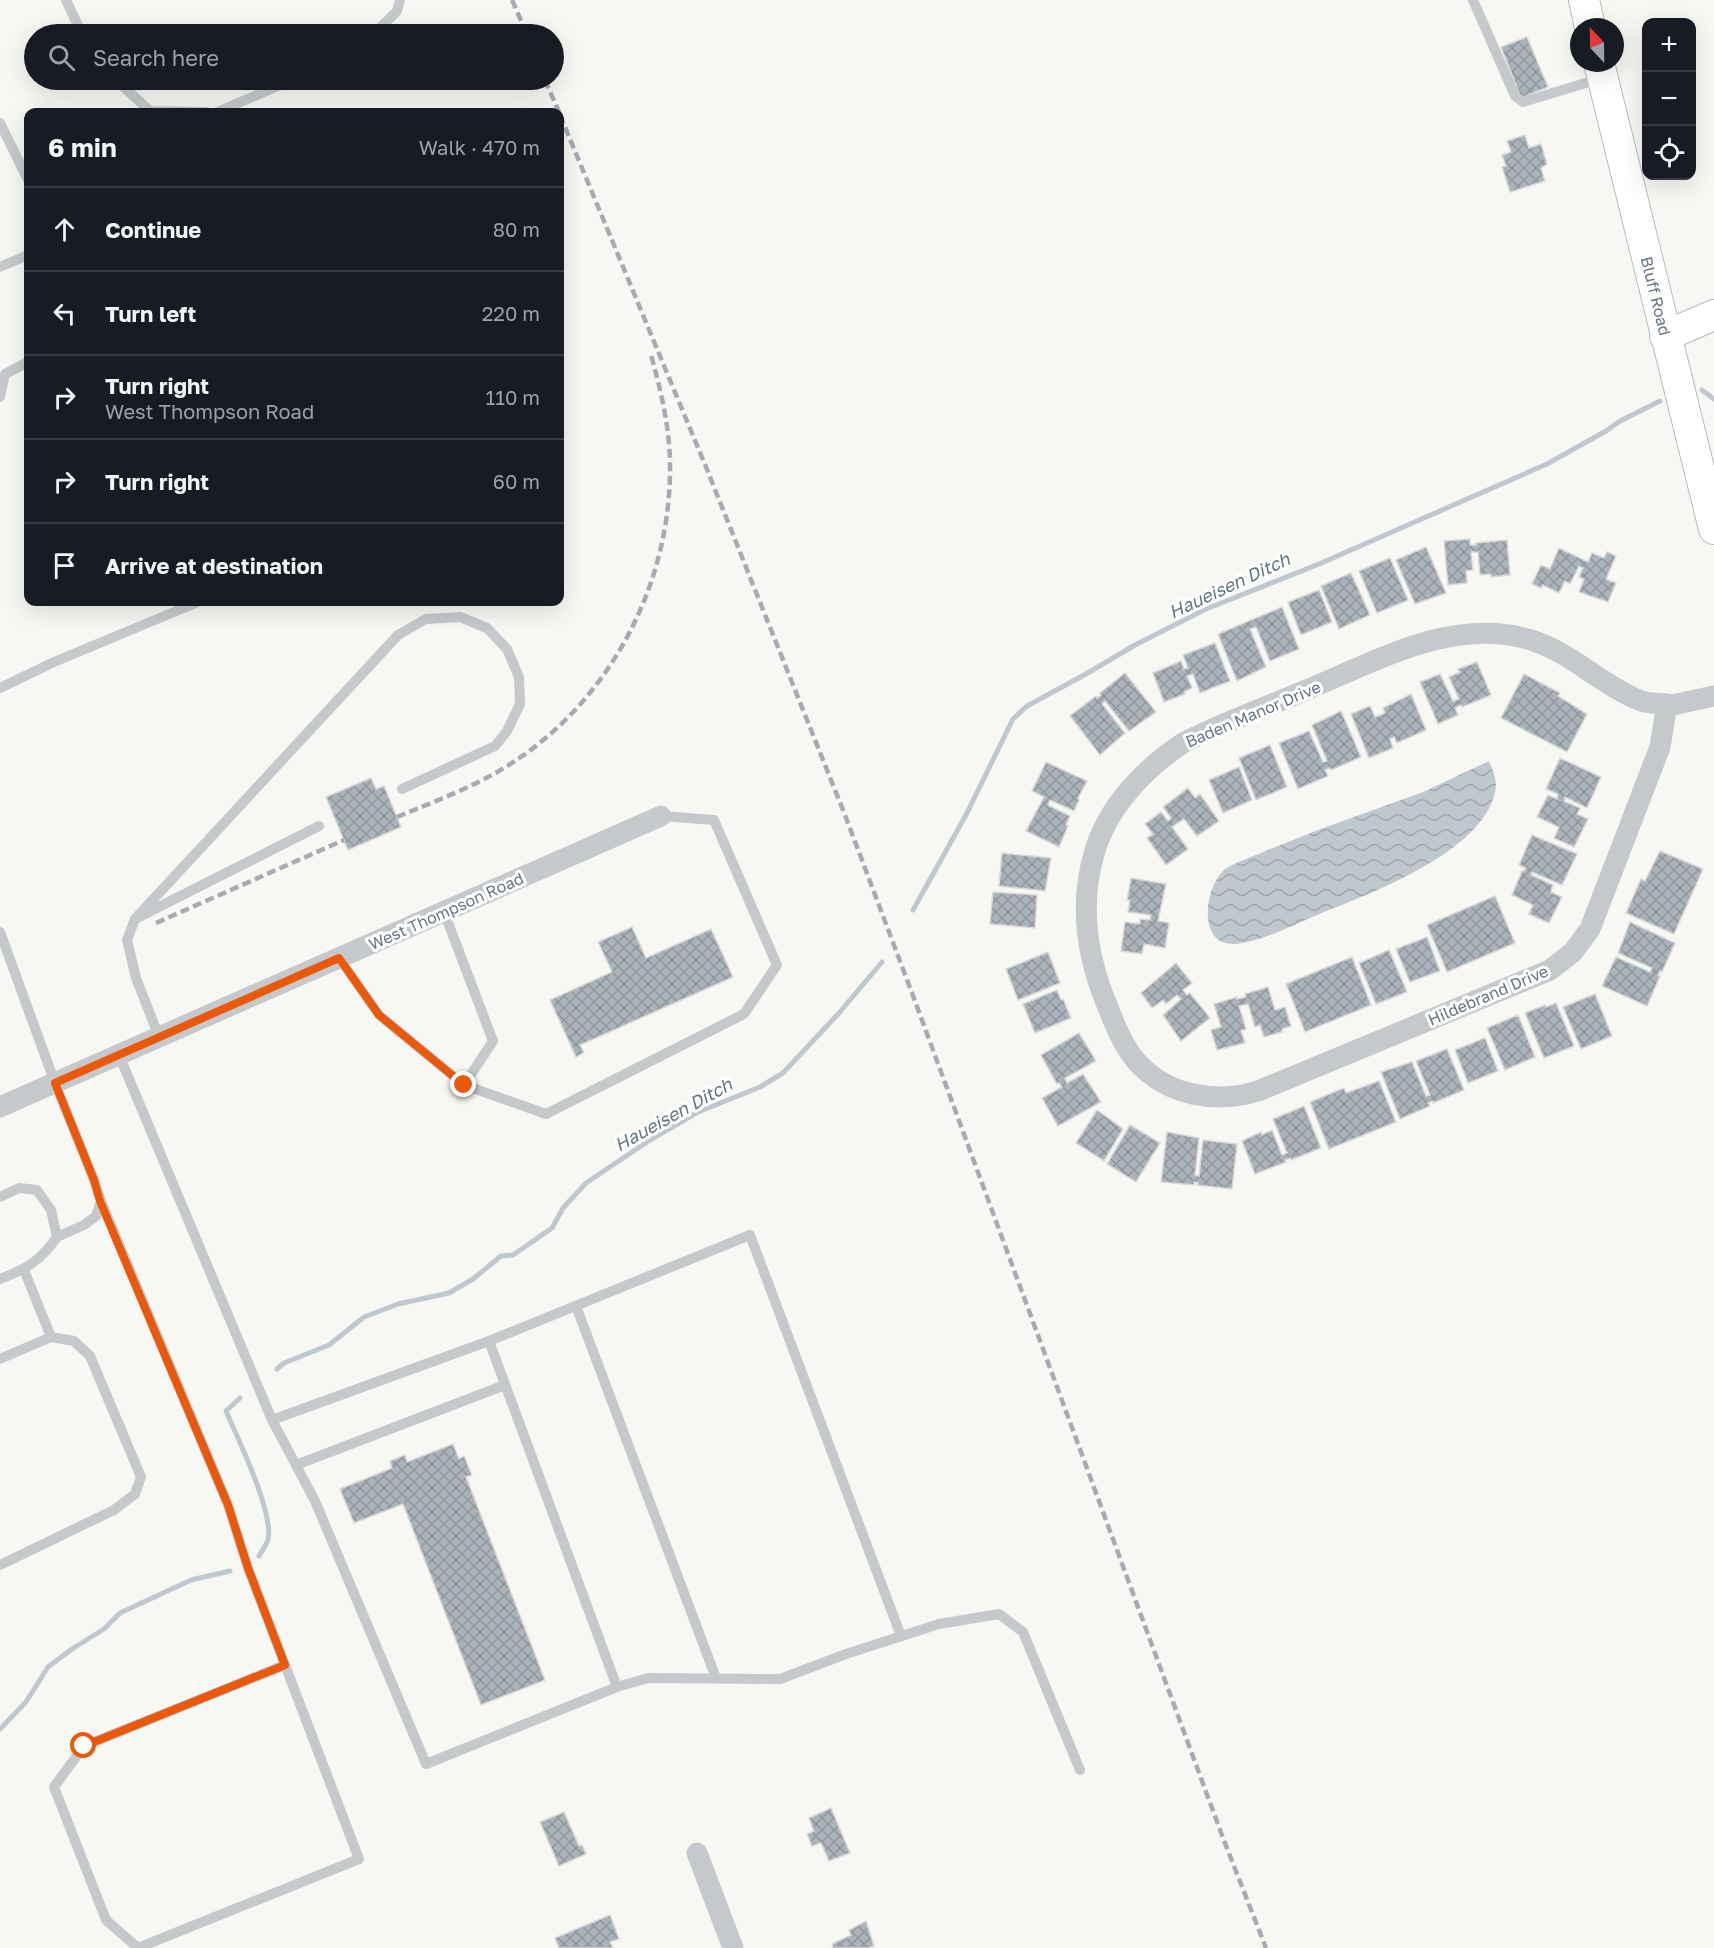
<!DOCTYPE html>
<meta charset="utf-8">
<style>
body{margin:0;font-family:"Golos Text",sans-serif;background:#242831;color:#f1f3f6}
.controls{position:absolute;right:18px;top:18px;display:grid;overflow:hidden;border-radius:12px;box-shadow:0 6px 24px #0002}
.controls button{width:54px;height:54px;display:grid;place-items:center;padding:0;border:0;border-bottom:2px solid #363941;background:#171b24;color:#f1f3f6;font:30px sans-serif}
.compass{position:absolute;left:1570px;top:18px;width:54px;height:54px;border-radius:50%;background:#171b24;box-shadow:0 6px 24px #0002;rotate:338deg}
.stop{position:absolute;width:18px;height:18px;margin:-14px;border:4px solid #ea580c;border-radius:50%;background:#fff}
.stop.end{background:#ea580c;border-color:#fff;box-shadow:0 2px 6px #0008}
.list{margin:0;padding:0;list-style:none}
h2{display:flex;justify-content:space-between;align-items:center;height:78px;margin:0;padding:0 24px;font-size:26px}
h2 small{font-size:20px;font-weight:400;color:#9ea1a6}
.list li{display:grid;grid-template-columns:39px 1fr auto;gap:18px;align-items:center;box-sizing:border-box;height:84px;padding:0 24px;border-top:2px solid #363941}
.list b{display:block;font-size:22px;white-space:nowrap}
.list p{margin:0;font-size:20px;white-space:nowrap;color:#9ea1a6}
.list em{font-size:20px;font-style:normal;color:#9ea1a6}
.icon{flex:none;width:33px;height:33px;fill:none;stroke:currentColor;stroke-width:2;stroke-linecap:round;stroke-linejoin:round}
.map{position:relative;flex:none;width:1714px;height:1948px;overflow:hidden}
.search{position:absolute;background:#171b24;box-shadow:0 6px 24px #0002;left:24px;top:24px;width:540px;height:66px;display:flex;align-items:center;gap:15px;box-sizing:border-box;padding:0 21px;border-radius:33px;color:#9ea1a6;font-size:22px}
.panel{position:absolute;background:#171b24;box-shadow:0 6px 24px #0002;left:24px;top:108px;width:540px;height:498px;border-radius:12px}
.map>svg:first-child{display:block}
.water{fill:url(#water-waves)}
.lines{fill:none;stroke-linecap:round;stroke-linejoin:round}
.stream{stroke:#bfc8ce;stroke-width:5}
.building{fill:url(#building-cross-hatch);stroke:#d9d9d7;stroke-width:1.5}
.secondary-casing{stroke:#b7bcc1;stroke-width:32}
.service{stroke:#c5c9cc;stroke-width:10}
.minor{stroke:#c5c9cc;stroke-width:21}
.secondary{stroke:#fff;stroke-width:30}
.rail{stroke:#a5abb1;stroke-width:4.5;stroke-dasharray:9 4.5;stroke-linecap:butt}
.route{stroke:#ea580c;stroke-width:8}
.labels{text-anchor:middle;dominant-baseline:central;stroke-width:6;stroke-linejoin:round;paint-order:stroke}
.street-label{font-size:16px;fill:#657686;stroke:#fff}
.water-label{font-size:18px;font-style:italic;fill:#617782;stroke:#fff}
</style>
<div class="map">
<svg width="1714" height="1948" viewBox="0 0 1714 1948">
<defs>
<pattern id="water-waves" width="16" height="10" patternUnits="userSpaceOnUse" patternTransform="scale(1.5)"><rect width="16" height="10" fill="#bfc8ce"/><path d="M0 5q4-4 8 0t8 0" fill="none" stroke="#9fa7ad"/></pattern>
<pattern id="building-cross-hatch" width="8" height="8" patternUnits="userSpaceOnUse" patternTransform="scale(1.5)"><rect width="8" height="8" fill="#abb3ba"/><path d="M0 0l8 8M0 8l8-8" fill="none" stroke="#8f969d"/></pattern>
</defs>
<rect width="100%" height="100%" fill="#f7f7f4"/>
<!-- water -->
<path class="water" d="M1489 761C1493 771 1498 781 1495 792 1482 853 1369 894 1317 915 1293 925 1261 942 1235 944 1197 946 1204 888 1224 870 1227 867 1232 865 1236 863L1318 830 1423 792Z"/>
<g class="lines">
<!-- stream -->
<g class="stream">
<path d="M1702 390 1714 399"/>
<path d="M913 910 966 815 1013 719 1027 706 1086 674 1135 645 1206 609 1319 564 1547 464 1606 431 1620 421 1660 401"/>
<path d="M277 1369 284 1363 329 1345 364 1317 398 1304 449 1293 473 1279 501 1256 513 1255 552 1228 563 1208 586 1183 650 1140 698 1112 760 1087 783 1073 839 1013 882 962"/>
<path d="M240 1398 226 1411C238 1439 274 1512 268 1540 266 1545 262 1551 259 1556"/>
<path d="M0 1729 26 1702 48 1667 72 1649 104 1629 120 1613 191 1580 230 1571"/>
</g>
</g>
<!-- building -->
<g class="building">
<path d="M1527 37 1548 87 1521 98 1501 47Z"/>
<path d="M1525 135 1529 148 1541 144 1547 164 1541 168 1545 181 1510 192 1502 167 1506 166 1502 155 1511 152 1507 141Z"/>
<path d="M1470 539V545H1476V543L1507 540 1510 575 1491 577V574L1480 575 1478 552H1471L1473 570 1466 571 1467 583 1448 585 1444 541Z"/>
<path d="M1426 547 1446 593 1415 604 1396 560Z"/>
<path d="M1559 548 1588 562 1592 553 1604 558 1607 552 1616 556 1606 579 1616 583 1608 602 1579 592 1584 579 1579 577 1583 568 1579 566 1570 584 1565 581 1559 593 1543 585 1541 588 1532 584 1541 565 1550 569Z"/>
<path d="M1390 558 1408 600 1377 613 1359 571Z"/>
<path d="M1351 573 1370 615 1339 629 1321 586Z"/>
<path d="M1319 590 1332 622 1301 635 1288 602Z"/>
<path d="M1282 607 1299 649 1270 661 1256 627 1250 629 1266 667 1237 681 1218 634Z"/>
<path d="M1215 643 1230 681 1200 693 1193 674 1187 676 1192 688 1184 692 1185 694 1164 702 1153 673 1181 661 1184 669 1188 668 1183 655Z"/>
<path d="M1477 662 1491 695 1462 707 1461 705 1455 708 1458 715 1438 724 1420 682 1440 674 1453 701 1459 699 1449 677 1460 672 1458 669Z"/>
<path d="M1125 673 1156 712 1129 731 1105 701 1102 704 1125 733 1100 755 1070 716 1096 696 1097 698 1101 695 1100 693Z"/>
<path d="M1524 674 1560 693 1558 696 1587 714 1567 752 1501 718Z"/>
<path d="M1411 694 1426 730 1397 743 1394 737 1390 739 1393 748 1369 758 1351 714 1370 706 1375 717 1385 713 1383 708Z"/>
<path d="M1341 711 1361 757 1331 770 1330 768 1325 770 1328 776 1298 789 1279 743 1309 731 1323 762 1327 761 1312 725Z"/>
<path d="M1270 745 1287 787 1256 800 1239 758Z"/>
<path d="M1560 758 1601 777 1587 808 1565 797 1564 801 1580 808 1577 814 1588 819 1574 847 1554 838 1559 827 1537 817 1548 795 1557 799 1558 794 1546 789Z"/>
<path d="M1046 762 1087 781 1078 798 1079 800 1074 811 1050 800 1048 805 1070 816 1066 825 1068 826 1059 847 1026 831 1044 797 1032 791Z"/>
<path d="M1239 767 1252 800 1223 813 1209 780Z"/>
<path d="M371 778 376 789 384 786 401 827 348 850 326 797Z"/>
<path d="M1188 788 1195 798 1200 794 1219 821 1197 836 1184 819 1172 827 1188 849 1166 865 1147 838 1153 834 1145 824 1161 812 1168 821 1171 818 1163 807Z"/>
<path d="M1532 835 1577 854 1562 885 1532 872 1531 875 1553 885 1551 892 1562 897 1549 923 1529 914 1533 905 1512 895 1522 871H1524L1526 868 1519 865Z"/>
<path d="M1660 851 1703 869 1674 934 1626 913 1641 879 1645 881Z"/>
<path d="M1002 853 1051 858 1045 891 999 886Z"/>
<path d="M1131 878 1166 884 1158 921 1169 923 1165 948 1144 944 1142 954 1121 951 1125 922 1140 924V919L1150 920 1151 915 1128 912 1130 900H1127Z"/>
<path d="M993 892 1037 895 1035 928 990 924Z"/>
<path d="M1495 896 1515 943 1447 972 1427 925Z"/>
<path d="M1630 922 1675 943 1662 972 1660 971 1658 975 1660 976 1647 1006 1602 986 1616 957 1650 972 1652 968 1618 953Z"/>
<path d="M632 927 646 958 711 929 733 977 580 1045 584 1053 576 1057 550 1000 612 972 598 942Z"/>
<path d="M1427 937 1440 971 1410 982 1396 949Z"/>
<path d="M1389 950 1407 992 1376 1004 1359 963Z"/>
<path d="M1048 952 1060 983 1018 1000 1006 969Z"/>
<path d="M1352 957 1371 1005 1305 1032 1286 984Z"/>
<path d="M1176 963 1192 983 1183 990 1187 995 1190 993 1210 1018 1181 1041 1163 1015 1181 999 1177 995 1166 1004 1163 1000 1152 1008 1141 993Z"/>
<path d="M1268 987 1275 1010 1285 1007 1291 1026 1282 1029V1032L1264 1037 1260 1025 1255 1027 1248 1004 1239 1006 1246 1029 1241 1031 1245 1043 1217 1050 1211 1030 1221 1027 1214 1004 1237 997V999L1246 997 1245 994Z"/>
<path d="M1057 990 1061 1000 1063 999 1071 1018 1035 1033 1023 1004Z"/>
<path d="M1595 994 1612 1036 1581 1049 1563 1007Z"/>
<path d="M1556 1003 1574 1046 1544 1058 1525 1013 1545 1005 1546 1007Z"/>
<path d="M1518 1015 1535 1057 1505 1070 1487 1028Z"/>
<path d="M1079 1033 1096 1061 1065 1078 1067 1083 1083 1074 1101 1102 1058 1126 1042 1098 1062 1087 1059 1083 1057 1084 1041 1055Z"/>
<path d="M1485 1038 1498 1071 1468 1083 1455 1050Z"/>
<path d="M1447 1049 1464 1090 1433 1103 1432 1101 1428 1103 1430 1106 1400 1119 1381 1072 1412 1062 1426 1096 1430 1095 1416 1061Z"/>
<path d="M1379 1081 1396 1122 1329 1149 1310 1102 1344 1088 1346 1093Z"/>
<path d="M1304 1106 1321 1148 1291 1160 1290 1158 1285 1160 1286 1162 1255 1174 1242 1141 1261 1132 1262 1135 1272 1130 1282 1155 1287 1153 1273 1119Z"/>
<path d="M1097 1110 1123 1129 1104 1161 1076 1143Z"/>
<path d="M1130 1125 1160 1143 1136 1182 1107 1164Z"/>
<path d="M1167 1132 1199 1138 1195 1175 1199 1176 1203 1140 1237 1144 1232 1189 1197 1185 1198 1183 1194 1182V1185L1161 1182Z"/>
<path d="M453 1444 459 1459 464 1456 472 1475 466 1477 545 1680 481 1705 403 1504 354 1523 340 1489 392 1468 390 1461 405 1455 407 1462Z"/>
<path d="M831 1808 850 1853 829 1861 821 1843 812 1846 807 1834 814 1831 809 1818Z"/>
<path d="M564 1812 579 1846 582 1845 586 1854 559 1866 540 1822Z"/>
<path d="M610 1915 619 1939 610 1942 613 1948H559L555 1938Z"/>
<path d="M866 1921 874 1946 869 1948H833L832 1944 851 1935 849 1930Z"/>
</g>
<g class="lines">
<defs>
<g id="secondary">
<path d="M1584 0 1590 27"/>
<path d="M1599 63 1714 529"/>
<path d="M1665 336 1714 315"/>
</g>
</defs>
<!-- secondary casing -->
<use href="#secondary" class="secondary-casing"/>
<!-- service -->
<g class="service">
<path d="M66 0 82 34"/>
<path d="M1473 0 1515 96 1523 102 1602 78"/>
<path d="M374 34 397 11 400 0"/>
<path d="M116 80 150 111 206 112"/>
<path d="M217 112 292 80"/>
<path d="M0 123 28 180"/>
<path d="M0 267 28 255"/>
<path d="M0 397 5 374 28 362"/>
<path d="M0 688 54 662 198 602"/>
<path d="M444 912 493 1041 464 1085"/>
<path d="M135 919 398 635 426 619 460 617 487 628 507 649 519 677 520 704 507 731 495 746 402 789"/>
<path d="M0 932 55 1083 94 1180 101 1201 96 1216 84 1225 57 1237"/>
<path d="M339 958 379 1015 464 1085 546 1114 744 1014 777 965 714 820 661 816"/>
<path d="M159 1037 136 978 127 940 135 919 319 826"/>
<path d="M119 1055 272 1420 315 1501 426 1764 617 1687 489 1341 272 1420"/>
<path d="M0 1197 19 1188 37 1190 51 1210 57 1237C39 1262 28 1268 0 1279"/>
<path d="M101 1201 228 1505 248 1568 359 1859 138 1948 106 1920 54 1787 84 1746 285 1665"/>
<path d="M576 1306 716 1678"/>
<path d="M489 1341 750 1235 901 1636"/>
<path d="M0 1359 51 1337"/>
<path d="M296 1465 505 1385"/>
<path d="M0 1565 114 1510 135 1494 141 1477 90 1356 74 1341 51 1337 24 1270"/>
<path d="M617 1687 648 1678 780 1679 846 1654 939 1624 999 1614 1023 1632 1080 1770"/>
</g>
<!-- minor -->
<g class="minor">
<path d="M1667 704 1660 747 1590 929 1573 952 1550 970 1258 1091C1216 1104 1168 1096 1137 1062 1123 1046 1115 1025 1107 1005 1087 957 1079 906 1094 854 1107 807 1144 769 1183 743 1222 723 1264 708 1304 691 1375 662 1456 614 1534 641 1573 654 1603 686 1641 701 1650 704 1662 703 1672 705L1714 696"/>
<path d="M0 1107 661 816"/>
<path d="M697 1853 733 1948"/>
</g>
<!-- secondary -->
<use href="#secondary" class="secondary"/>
<!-- rail -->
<g class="rail">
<path d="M512 0 527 34"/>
<path d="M545 80 559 112"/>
<path d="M560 115 706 467 845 815 912 993 1223 1838 1266 1948"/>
<path d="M397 817C433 802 471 788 504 768 608 705 671 586 670 466 670 428 661 391 651 355"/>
<path d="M156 923 344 840"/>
</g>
</g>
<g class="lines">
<!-- route -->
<path class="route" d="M84 1746 285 1665 248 1568 228 1505 100 1201 94 1180 55 1083 339 958 379 1015 464 1085"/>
</g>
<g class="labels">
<!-- street labels -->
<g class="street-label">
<text transform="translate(1656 296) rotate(76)">Bluff Road</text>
<text transform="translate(1253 714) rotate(-23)">Baden Manor Drive</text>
<text transform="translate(446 911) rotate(-24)">West Thompson Road</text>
<text transform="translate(1488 995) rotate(-23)">Hildebrand Drive</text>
</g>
<!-- water labels -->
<g class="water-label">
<text transform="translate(1229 585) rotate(-25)">Haueisen Ditch</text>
<text transform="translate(673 1114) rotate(-29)">Haueisen Ditch</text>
</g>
</g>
</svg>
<div class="controls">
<button>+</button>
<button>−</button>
<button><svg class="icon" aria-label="locate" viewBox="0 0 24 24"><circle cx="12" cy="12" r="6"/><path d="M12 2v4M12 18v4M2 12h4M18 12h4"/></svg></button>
</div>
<svg class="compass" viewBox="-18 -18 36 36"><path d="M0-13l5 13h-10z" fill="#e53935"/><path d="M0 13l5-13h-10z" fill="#9ea1a6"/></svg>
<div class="stop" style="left:84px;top:1746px"></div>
<div class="stop end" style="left:464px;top:1085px"></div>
<div class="search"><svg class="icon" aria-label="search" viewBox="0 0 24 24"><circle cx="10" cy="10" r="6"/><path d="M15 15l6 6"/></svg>Search here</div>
<section class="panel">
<h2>6 min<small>Walk · 470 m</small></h2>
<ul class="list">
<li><svg class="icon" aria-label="ahead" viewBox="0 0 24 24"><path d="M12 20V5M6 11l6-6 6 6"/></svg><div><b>Continue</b></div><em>80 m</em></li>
<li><svg class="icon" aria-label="left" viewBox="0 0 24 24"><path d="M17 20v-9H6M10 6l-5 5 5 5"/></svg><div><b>Turn left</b></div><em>220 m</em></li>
<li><svg class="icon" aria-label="right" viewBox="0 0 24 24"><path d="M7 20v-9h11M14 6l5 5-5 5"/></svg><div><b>Turn right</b><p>West Thompson Road</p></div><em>110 m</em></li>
<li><svg class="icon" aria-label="right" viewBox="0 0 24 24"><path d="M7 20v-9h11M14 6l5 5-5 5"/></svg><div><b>Turn right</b></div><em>60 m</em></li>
<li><svg class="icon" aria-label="arrive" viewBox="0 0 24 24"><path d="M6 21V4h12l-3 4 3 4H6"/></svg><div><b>Arrive at destination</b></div></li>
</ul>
</section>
</div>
